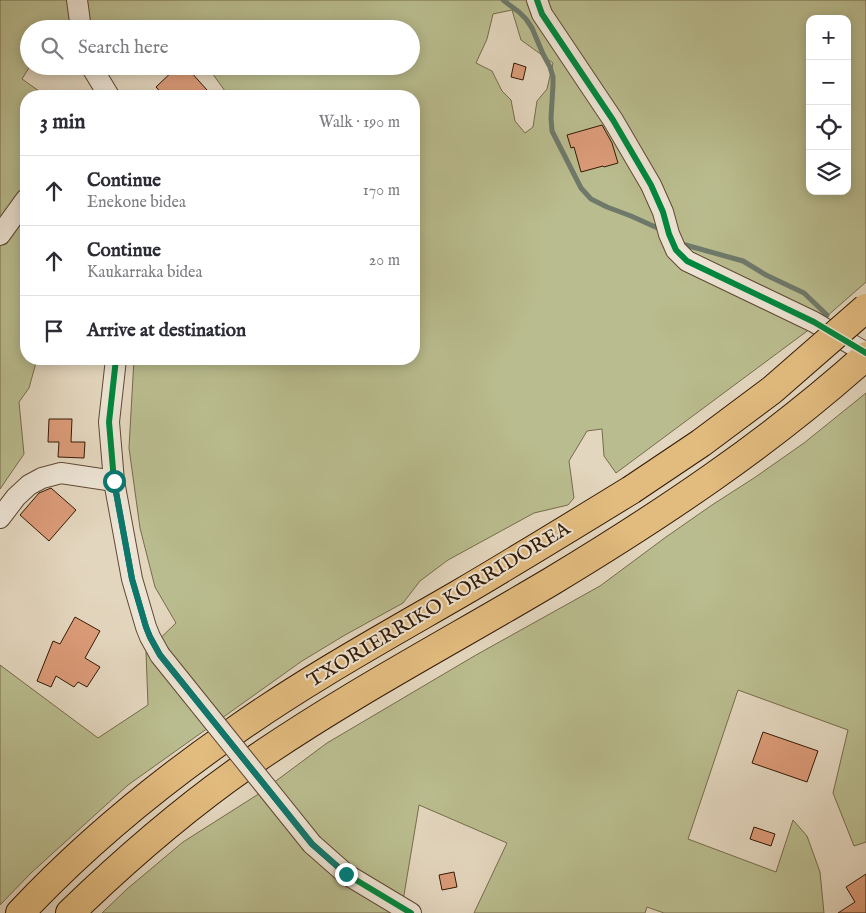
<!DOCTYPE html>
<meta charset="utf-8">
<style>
body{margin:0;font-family:"IM FELL English",serif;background:#f7f7f7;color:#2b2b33}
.controls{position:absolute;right:15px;top:15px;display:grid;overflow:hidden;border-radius:10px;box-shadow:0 2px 12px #0003}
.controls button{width:45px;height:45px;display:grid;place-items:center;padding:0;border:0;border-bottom:1px solid #e1e1e2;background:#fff;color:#2b2b33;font:25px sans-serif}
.stop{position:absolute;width:15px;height:15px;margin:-11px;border:4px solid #0f766e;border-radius:50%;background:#fff}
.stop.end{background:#0f766e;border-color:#fff;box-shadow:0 1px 5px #0008}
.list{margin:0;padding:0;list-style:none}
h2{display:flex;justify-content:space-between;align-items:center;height:65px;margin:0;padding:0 20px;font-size:21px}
h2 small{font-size:16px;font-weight:400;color:#7c7c81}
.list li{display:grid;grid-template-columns:32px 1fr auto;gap:15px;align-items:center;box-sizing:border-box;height:70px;padding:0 20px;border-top:1px solid #e1e1e2}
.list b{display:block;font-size:19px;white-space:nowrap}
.list p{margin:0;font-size:16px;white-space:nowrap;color:#7c7c81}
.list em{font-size:16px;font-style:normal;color:#7c7c81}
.icon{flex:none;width:28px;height:28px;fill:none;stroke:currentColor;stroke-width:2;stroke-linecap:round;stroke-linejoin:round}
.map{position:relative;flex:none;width:866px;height:913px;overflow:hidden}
.search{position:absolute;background:#fff;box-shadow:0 2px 12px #0003;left:20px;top:20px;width:400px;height:55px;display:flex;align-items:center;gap:12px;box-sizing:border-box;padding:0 18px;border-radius:28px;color:#7c7c81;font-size:19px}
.panel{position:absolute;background:#fff;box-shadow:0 2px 12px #0003;left:20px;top:90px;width:400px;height:275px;border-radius:20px}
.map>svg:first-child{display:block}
.green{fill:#b9bc8e;stroke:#766b4a;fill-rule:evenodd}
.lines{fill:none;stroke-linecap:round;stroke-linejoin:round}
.stream{stroke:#6e796a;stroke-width:5}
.building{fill:#db9b78;stroke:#341a05}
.minor-casing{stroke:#604933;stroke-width:22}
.highway-casing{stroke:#341a05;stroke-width:30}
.minor{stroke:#ede4d5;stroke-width:20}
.highway{stroke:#e2bb7f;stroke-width:28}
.minor-bridge-casing{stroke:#604933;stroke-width:22;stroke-linecap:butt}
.highway-bridge-casing{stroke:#341a05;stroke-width:30;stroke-linecap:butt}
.minor-bridge{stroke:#ede4d5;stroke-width:20}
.highway-bridge{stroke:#e2bb7f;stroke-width:28}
.cycleway-casing{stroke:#ede4d5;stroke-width:9}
.cycleway{stroke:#00873e;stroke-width:6}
.route{stroke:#0f766e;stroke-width:6}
.labels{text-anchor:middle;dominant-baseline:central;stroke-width:4;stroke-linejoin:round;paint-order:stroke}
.street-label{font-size:20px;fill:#341a05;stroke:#ede4d5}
</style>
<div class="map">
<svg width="866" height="913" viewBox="0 0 866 913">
<rect width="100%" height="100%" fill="#e3d6be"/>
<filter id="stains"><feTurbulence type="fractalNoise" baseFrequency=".004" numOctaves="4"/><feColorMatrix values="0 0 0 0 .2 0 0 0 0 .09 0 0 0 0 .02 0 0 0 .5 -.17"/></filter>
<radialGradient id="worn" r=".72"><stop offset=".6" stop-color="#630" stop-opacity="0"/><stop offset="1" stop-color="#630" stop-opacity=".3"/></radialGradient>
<!-- green -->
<g class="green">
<path d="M0 0H866V282L826 317 616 473 604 456 602 429 587 431 569 461 574 498 568 505 534 513 448 560 420 581 403 603 345 635 302 661 128 785 31 873 0 905V665L98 738 148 705 146 652 176 623 155 587 140 528 129 448 134 359H414V96H221L225 91 207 66H411V29H29V66H30L22 79 46 96H26V249L23 256 26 259V359H37L29 388 19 402 24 454 0 489ZM512 10 521 40 553 63 547 89 537 101 533 127 525 133 515 121 511 100 502 91 492 71 476 63 487 39 493 14ZM810 19H847V191H810Z"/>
<path d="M866 393V842L854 846 833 793 848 730 738 690 688 839 776 872 793 820 807 836 820 872 824 913H664L647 907 645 913H474L507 843 419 805 401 913H102L127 889 183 842 257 795 327 743 476 655 600 586 666 537 712 505 754 478 804 443Z"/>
</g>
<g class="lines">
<!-- stream -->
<g class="stream">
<path d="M503 0 519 12 526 19 532 28 543 54 550 67 553 77V85L551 118 552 131 581 188 591 199 607 207 631 216 662 230"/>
<path d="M680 242 682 244 743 261 766 275 804 293 827 315"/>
</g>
</g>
<!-- building -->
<g class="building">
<path d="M514 63 526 67 523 80 511 77Z"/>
<path d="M178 66 186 74 190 71 207 90 201 96H164L156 87Z"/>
<path d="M602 125 612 143 618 163 604 167 603 166 581 172 574 147 571 148 567 135Z"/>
<path d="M49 419H72L71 442H85L84 458 58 457 59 442H48Z"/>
<path d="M51 488 76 510 49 541 20 515 39 493Z"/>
<path d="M75 617 100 631 85 658 100 667 87 687 78 682 74 687 56 676 51 687 37 681 53 641 60 644Z"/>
<path d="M763 732 818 751 807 782 752 763Z"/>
<path d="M754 827 775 834 771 846 750 839Z"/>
<path d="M454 872 457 887 442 890 439 875Z"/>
<path d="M866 874V913H838L855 902 846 887Z"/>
</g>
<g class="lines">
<defs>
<g id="minor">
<path d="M77 0 81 29"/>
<path d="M537 0 542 14 613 120 651 185 663 212 669 234 676 250 687 261 814 322 866 353"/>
<path d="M91 66 109 96"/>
<path d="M0 235 26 199"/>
<path d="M116 359 109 422 114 481 132 579 146 627 150 637 160 655"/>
<path d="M0 518 16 497 29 485 42 478 61 473 114 481"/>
<path d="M312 844 346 874 411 913"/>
</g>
<g id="highway">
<path d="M20 913C82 847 158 784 233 732 305 681 383 638 459 594 517 560 574 525 631 490"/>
<path d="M70 913C127 858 188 805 254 760 350 694 453 640 552 581 663 514 769 443 866 356"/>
</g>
</defs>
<!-- minor casing -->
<use href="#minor" class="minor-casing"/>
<!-- highway casing -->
<use href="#highway" class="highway-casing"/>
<!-- minor -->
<use href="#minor" class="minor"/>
<!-- highway -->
<use href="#highway" class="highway"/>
<defs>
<path id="minor-bridge" d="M160 655 312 844"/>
<path id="highway-bridge" d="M631 490 701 443 772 390 866 308"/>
</defs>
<!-- minor-bridge casing -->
<use href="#minor-bridge" class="minor-bridge-casing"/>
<!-- highway-bridge casing -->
<use href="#highway-bridge" class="highway-bridge-casing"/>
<!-- minor-bridge -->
<use href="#minor-bridge" class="minor-bridge"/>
<!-- highway-bridge -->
<use href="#highway-bridge" class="highway-bridge"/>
<defs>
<g id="cycleway">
<path d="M537 0 542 14 613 120 651 185 663 212 669 234 676 250 687 261 814 322 866 353"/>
<path d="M116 359 109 422 114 481 132 579 146 627 150 637 160 655 312 844 346 874 411 913"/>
</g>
</defs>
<!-- cycleway casing -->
<use href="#cycleway" class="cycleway-casing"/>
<!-- cycleway -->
<use href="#cycleway" class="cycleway"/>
</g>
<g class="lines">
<!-- route -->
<path class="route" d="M114 481 132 579 146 627 150 637 160 655 312 844 346 874"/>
</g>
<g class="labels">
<!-- street labels -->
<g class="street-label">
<text transform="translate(439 605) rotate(-31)">TXORIERRIKO KORRIDOREA</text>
</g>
</g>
<rect width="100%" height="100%" filter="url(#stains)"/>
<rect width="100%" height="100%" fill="url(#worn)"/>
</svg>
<div class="controls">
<button>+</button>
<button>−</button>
<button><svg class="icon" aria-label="locate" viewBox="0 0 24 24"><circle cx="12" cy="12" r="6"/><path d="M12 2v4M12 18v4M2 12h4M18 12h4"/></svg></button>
<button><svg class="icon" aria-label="layers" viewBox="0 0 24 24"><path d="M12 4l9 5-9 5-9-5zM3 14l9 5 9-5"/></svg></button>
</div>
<div class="stop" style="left:114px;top:481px"></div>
<div class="stop end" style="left:346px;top:874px"></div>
<div class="search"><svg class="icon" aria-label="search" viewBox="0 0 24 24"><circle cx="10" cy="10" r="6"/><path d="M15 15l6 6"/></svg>Search here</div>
<section class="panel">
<h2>3 min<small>Walk · 190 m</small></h2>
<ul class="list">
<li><svg class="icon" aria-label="ahead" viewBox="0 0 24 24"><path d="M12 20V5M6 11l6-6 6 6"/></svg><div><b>Continue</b><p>Enekone bidea</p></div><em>170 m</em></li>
<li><svg class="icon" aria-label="ahead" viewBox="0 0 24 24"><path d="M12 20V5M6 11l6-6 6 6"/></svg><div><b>Continue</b><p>Kaukarraka bidea</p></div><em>20 m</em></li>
<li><svg class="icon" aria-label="arrive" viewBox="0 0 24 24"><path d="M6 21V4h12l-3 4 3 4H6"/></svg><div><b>Arrive at destination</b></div></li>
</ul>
</section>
</div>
